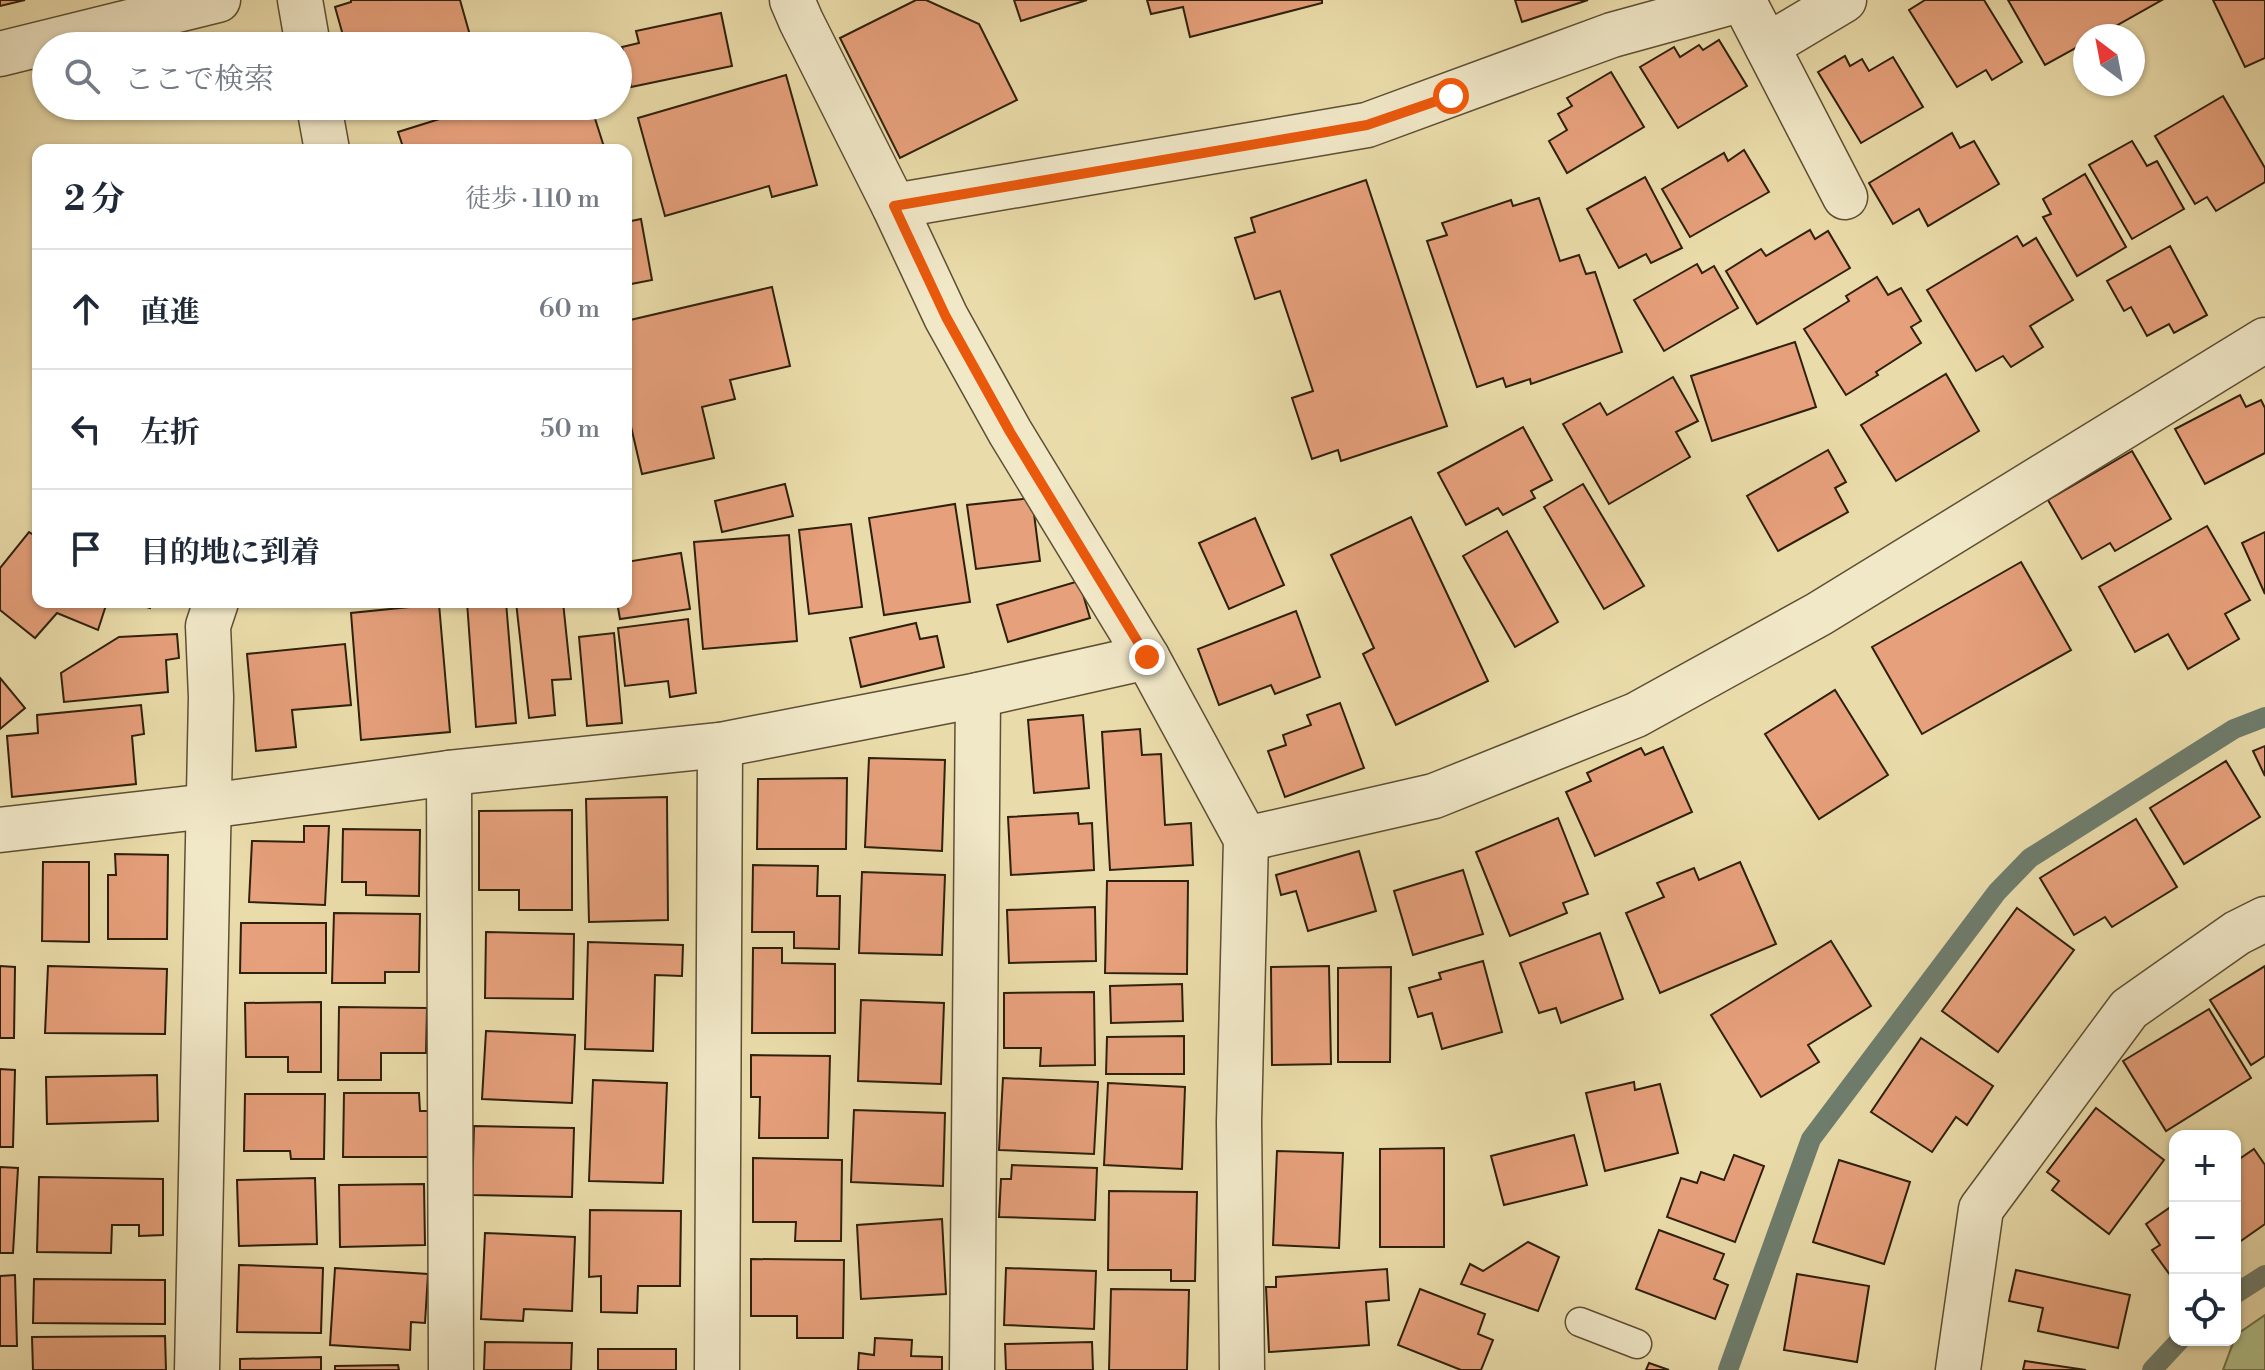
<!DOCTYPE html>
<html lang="ja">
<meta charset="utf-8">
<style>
body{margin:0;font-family:"Libre Bodoni","Noto Serif JP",serif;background:#f6f6f7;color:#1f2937}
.controls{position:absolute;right:24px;bottom:24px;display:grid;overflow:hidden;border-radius:16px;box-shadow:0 2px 6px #0004}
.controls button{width:72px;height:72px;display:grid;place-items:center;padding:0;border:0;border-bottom:2px solid #e0e1e3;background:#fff;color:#1f2937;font:40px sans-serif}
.compass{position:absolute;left:2073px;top:24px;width:72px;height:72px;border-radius:50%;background:#fff;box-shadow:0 2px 6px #0004;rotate:328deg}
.stop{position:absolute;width:24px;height:24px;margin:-18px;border:6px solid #ea580c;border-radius:50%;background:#fff}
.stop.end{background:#ea580c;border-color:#fff;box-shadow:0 2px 8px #0008}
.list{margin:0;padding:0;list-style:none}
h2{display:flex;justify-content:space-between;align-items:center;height:104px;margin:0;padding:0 32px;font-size:34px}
h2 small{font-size:26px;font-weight:400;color:#747a83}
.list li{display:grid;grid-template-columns:52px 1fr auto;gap:24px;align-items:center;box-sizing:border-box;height:120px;padding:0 32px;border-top:2px solid #e0e1e3}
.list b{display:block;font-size:30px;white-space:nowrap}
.list em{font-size:26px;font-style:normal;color:#747a83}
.icon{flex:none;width:44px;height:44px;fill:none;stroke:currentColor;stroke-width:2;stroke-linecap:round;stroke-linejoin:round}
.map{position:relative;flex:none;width:2265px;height:1370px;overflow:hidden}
.search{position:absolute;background:#fff;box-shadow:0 2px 6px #0004;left:32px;top:32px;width:600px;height:88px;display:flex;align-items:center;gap:20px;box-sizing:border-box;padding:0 28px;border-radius:44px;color:#747a83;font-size:30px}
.panel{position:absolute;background:#fff;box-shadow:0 2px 6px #0004;left:32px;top:144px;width:600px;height:464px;border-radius:16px}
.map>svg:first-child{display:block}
.green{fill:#b2c28c;stroke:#70714c;stroke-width:2}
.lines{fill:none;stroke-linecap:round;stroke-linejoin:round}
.stream{stroke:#6e7d6d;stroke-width:20}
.building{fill:#e6a07b;stroke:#2e200c;stroke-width:2}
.service-casing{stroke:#5d4f34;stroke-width:31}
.minor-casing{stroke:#5d4f34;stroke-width:47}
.tertiary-casing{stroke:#5d4f34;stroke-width:47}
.service{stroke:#f1e8c8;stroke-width:28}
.minor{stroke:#f1e8c8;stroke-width:44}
.tertiary{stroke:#f1e8c8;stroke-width:44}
.route{stroke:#ea580c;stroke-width:10}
</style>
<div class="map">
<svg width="2265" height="1370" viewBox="0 0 2265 1370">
<rect width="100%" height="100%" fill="#eadcaa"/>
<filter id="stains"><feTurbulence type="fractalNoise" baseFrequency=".0025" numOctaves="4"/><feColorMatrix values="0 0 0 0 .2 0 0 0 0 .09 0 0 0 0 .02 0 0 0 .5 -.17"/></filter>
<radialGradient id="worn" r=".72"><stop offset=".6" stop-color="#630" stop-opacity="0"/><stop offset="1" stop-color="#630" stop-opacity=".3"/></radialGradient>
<!-- green -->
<path class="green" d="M2265 1315V1370H2223L2236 1335Z"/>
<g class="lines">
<!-- stream -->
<g class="stream">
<path d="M2235 1294 2265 1275"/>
<path d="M1728 1370 1811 1139 1997 892 2030 858 2234 729 2265 717"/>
<path d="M2152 1370 2180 1340"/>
</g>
</g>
<!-- building -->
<g class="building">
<path d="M0 0H25L0 6Z"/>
<path d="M351 0H460L473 46H346L335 7 351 2Z"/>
<path d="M916 0H926L979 24 1017 100 900 158 840 38Z"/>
<path d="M1014 0H1087L1021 21Z"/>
<path d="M1147 0H1322V3L1190 37 1183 7 1151 14Z"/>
<path d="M1515 0H1588L1522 22Z"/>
<path d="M1925 0H1984L2022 62 1992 80 1986 70 1957 87 1909 10Z"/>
<path d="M2008 0H2162L2098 36H2085V43L2045 65Z"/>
<path d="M2213 0H2265V58L2245 67Z"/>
<path d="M721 13 732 66 631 87 622 47 639 43 636 31Z"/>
<path d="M590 38 592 46H565Z"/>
<path d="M1719 40 1747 86 1678 128 1640 67 1674 47 1680 57 1699 45 1703 50Z"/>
<path d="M1845 56 1850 66 1862 59 1869 71 1893 57 1923 107 1861 143 1818 72Z"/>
<path d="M1611 72 1644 127 1567 173 1549 141 1567 130 1558 114 1572 106 1567 98Z"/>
<path d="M786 75 817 185 772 197 769 186 665 216 638 118Z"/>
<path d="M2223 96 2265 168V182L2216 211 2207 197 2195 204 2155 136Z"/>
<path d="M481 106H591L605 150H404L398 132Z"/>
<path d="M1952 133 1960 148 1974 141 1999 184 1928 226 1919 209 1893 224 1869 183Z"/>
<path d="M2132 141 2147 166 2157 161 2184 209 2132 239 2089 165Z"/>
<path d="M1744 150 1769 192 1690 237 1662 189 1724 153 1728 161Z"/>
<path d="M2085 174 2126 247 2077 276 2043 217 2051 214 2043 199Z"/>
<path d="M1645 177 1682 248 1651 263 1646 254 1619 268 1587 209Z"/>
<path d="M1366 180 1447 426 1341 461 1338 450 1312 459 1292 398 1313 391 1280 291 1255 299 1235 238 1255 232 1251 218Z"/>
<path d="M1539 198 1560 261 1579 255 1586 274 1595 272 1622 352 1531 384 1530 379 1506 387 1503 378 1477 387 1427 241 1447 235 1442 223 1511 200 1513 206Z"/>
<path d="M641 219 652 280 626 285V222Z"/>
<path d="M1810 230 1815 239 1828 231 1850 268 1757 324 1726 271 1761 249 1766 256Z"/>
<path d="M2017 236 2023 246 2036 238 2073 300 2030 326 2043 347 2011 367 2003 356 1976 371 1927 290Z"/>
<path d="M2170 246 2207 315 2174 333 2169 324 2147 336 2131 307 2124 311 2107 281Z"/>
<path d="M1697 264 1702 273 1714 266 1738 308 1664 351 1634 300Z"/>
<path d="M1877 277 1888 295 1901 288 1921 321 1911 327 1921 343 1876 372 1878 375 1846 395 1804 329 1849 301 1846 296Z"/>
<path d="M772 287 790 366 730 380 735 399 702 407 714 458 642 474 626 405V305L630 320Z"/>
<path d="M1795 342 1816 407 1712 441 1691 376Z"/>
<path d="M1946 374 1979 431 1896 481 1861 425Z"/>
<path d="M1673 377 1698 421 1676 432 1690 457 1609 504 1563 424 1600 403 1607 415Z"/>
<path d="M2240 395 2246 407 2261 400 2265 408V453L2205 484 2175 429Z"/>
<path d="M1523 427 1552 480 1531 491 1535 498 1503 515 1498 508 1466 525 1438 473Z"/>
<path d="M1828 450 1846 482 1835 488 1848 512 1778 551 1747 496Z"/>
<path d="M2132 451 2171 519 2115 551 2110 543 2082 559 2048 500Z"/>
<path d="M785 484 793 516 722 532 715 501Z"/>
<path d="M1583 484 1644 586 1604 609 1544 507Z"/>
<path d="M1032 498 1040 561 976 569 967 505Z"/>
<path d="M955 504 970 602 884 615 869 518Z"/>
<path d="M1411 517 1488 681 1396 725 1363 654 1374 648 1331 555Z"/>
<path d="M1255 518 1284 585 1229 609 1199 543Z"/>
<path d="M851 524 862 607 809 614 799 530Z"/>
<path d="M2207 526 2250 600 2225 614 2239 639 2188 669 2168 634 2135 652 2099 587Z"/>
<path d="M1507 531 1558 622 1515 647 1463 556Z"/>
<path d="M29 532 38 538V602H107L98 630 57 613 35 638 0 610V568Z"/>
<path d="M2265 532V594L2242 543Z"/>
<path d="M789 535 797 641 703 649 694 542Z"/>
<path d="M681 553 690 609 620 619 617 602H626V562Z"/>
<path d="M2021 562 2071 650 1922 734 1872 647Z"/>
<path d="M1079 581 1090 618 1008 642 997 605Z"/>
<path d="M131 602H153L150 608Z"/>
<path d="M467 602H506L516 723 476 727Z"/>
<path d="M516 602H563L571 679 552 680 555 715 529 718Z"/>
<path d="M439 604 450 732 361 740 351 613Z"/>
<path d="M1296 611 1320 677 1275 694 1271 685 1219 705 1198 649Z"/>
<path d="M688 619 696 693 670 697 668 681 625 686 618 628Z"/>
<path d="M916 623 920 639 937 636 944 667 861 687 850 638Z"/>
<path d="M614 633 622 723 587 726 579 637Z"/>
<path d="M177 634 179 658 166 660 168 692 64 702 61 673 119 637Z"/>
<path d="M345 644 351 705 292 710 296 747 256 751 247 654Z"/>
<path d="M0 678 25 708 0 729Z"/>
<path d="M1835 690 1888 775 1819 819 1765 734Z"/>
<path d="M1340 703 1364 768 1285 797 1268 751 1286 745 1283 735 1311 725 1307 715Z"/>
<path d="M141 705 144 734 132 736 136 784 12 797 7 736 38 733 37 715Z"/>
<path d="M1083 715 1089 788 1034 793 1028 720Z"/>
<path d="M1140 729 1142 755 1161 754 1165 825 1191 823 1193 865 1110 870 1102 732Z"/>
<path d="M2265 746V776L2253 751Z"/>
<path d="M1663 747 1692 812 1595 856 1566 792 1591 781 1587 773 1641 748 1645 755Z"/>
<path d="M869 758 945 760 942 851 865 847Z"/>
<path d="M2226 761 2260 817 2184 864 2150 808Z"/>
<path d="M847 778 846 849H757L758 779Z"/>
<path d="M667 797 668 920 589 922 586 799Z"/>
<path d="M572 810V910H519V890H479V811Z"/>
<path d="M1078 813 1079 824 1092 823 1094 870 1011 875 1008 817Z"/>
<path d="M1558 818 1588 894 1563 903 1567 913 1510 936 1476 852Z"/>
<path d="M2136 819 2177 887 2112 927 2105 917 2074 935 2040 878Z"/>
<path d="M304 826H329L325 905 249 902 252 841 304 842Z"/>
<path d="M343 829 420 830 419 896 366 895V882H342Z"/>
<path d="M1359 851 1376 911 1308 931 1296 891 1281 895 1276 875Z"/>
<path d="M115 854 168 855 167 939H108V875H116Z"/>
<path d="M43 862H89V942L42 941Z"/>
<path d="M1740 862 1776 944 1660 993 1626 913 1664 897 1657 883 1694 868 1699 880Z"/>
<path d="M753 865 818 866 817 896H840L839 949 794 948V932H752Z"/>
<path d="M1463 870 1483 934 1413 955 1394 891Z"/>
<path d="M862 872 945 875 942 955 859 953Z"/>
<path d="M1107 881H1188L1187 974 1105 973Z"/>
<path d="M1095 907 1096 961 1009 963 1007 910Z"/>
<path d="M2017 908 2074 950 1998 1052 1942 1011Z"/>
<path d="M334 913 420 914 419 972H385V983H332Z"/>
<path d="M241 923H326V973H240Z"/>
<path d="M486 932 574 934 573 999 485 998Z"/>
<path d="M1600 933 1623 999 1561 1023 1556 1008 1539 1013 1520 963Z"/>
<path d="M1831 941 1871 1006 1808 1045 1819 1062 1761 1097 1711 1015Z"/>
<path d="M588 942 683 945 682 976 655 975 653 1051 585 1049Z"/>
<path d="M753 948H782V963L835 964V1033H752Z"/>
<path d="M1483 961 1502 1032 1442 1049 1432 1013 1418 1017 1409 988 1441 979 1439 973Z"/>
<path d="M0 966 15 967 14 1038H0Z"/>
<path d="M48 966 167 969 165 1034 45 1033Z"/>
<path d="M1329 966 1331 1064 1272 1065 1271 967Z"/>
<path d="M2265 966V1056L2251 1065 2210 1000Z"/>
<path d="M1391 967 1390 1062H1338V968Z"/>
<path d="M1182 984 1183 1021 1111 1023 1110 986Z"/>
<path d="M1094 992 1095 1065 1040 1066 1041 1048H1004V993Z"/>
<path d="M861 1000 944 1003 941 1084 858 1081Z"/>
<path d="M321 1002V1072H288V1057H246L245 1003Z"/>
<path d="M339 1007 427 1008 426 1053H381V1080H338Z"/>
<path d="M2209 1009 2251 1078 2166 1131 2123 1061Z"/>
<path d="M486 1031 575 1035 572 1103 482 1099Z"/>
<path d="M1184 1036V1074H1106L1107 1037Z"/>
<path d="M1921 1038 1993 1086 1967 1125 1956 1117 1932 1152 1871 1112Z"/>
<path d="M751 1055 830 1056 828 1138H759L760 1097H751Z"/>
<path d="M0 1069 15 1070 13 1147H0Z"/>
<path d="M157 1075 158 1121 47 1124 46 1077Z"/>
<path d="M1003 1078 1098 1082 1094 1154 999 1150Z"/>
<path d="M593 1080 667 1083 663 1183 589 1181Z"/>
<path d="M1634 1082 1635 1090 1660 1084 1678 1153 1605 1171 1586 1093Z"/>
<path d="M1108 1083 1185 1087 1182 1169 1104 1165Z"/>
<path d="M344 1093H419L420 1111H429V1157H343Z"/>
<path d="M245 1094H325L324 1159H291L290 1151H244Z"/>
<path d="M2096 1108 2164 1160 2109 1234 2052 1190 2059 1181 2047 1172Z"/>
<path d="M854 1110 945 1113 943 1186 851 1182Z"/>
<path d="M474 1126 574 1128 572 1197 472 1195Z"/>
<path d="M1574 1135 1587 1185 1504 1205 1491 1156Z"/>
<path d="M1444 1148V1247H1380V1149Z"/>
<path d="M2254 1149 2265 1165V1224L2235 1245V1162Z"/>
<path d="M1277 1151 1343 1153 1339 1248 1273 1245Z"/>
<path d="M1734 1155 1764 1166 1735 1242 1667 1217 1681 1178 1697 1183 1701 1172 1724 1180Z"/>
<path d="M753 1158 842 1160 841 1241H795L796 1222H753Z"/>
<path d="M1839 1160 1910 1182 1884 1264 1813 1242Z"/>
<path d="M1012 1165 1097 1168 1095 1220 999 1217 1001 1179H1011Z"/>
<path d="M0 1167 18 1168 13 1253H0Z"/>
<path d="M39 1177 163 1179V1235L139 1236V1225H112L111 1253 37 1252Z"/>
<path d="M315 1178 317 1244 239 1246 237 1180Z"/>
<path d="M424 1184 425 1245 340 1247 339 1185Z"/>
<path d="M1109 1191 1197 1192 1195 1281H1171V1270H1108Z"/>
<path d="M2175 1204V1282L2152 1250 2160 1245 2146 1224Z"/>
<path d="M590 1210 681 1211 680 1286H638L637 1313 601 1312V1276L589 1277Z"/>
<path d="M942 1219 946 1294 861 1299 857 1225Z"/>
<path d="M1659 1230 1724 1254 1714 1279 1728 1285 1715 1319 1636 1289Z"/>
<path d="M485 1233 575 1237 572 1311 524 1309 523 1321 481 1319Z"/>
<path d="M1528 1242 1559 1257 1538 1311 1461 1284 1470 1264 1483 1271Z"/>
<path d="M751 1259 844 1260 843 1338H797V1316H751Z"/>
<path d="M239 1265 323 1268 321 1333 237 1332Z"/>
<path d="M335 1268 428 1274 425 1323 411 1322 410 1350 330 1345Z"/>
<path d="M1006 1268 1096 1271 1094 1329 1004 1325Z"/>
<path d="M1387 1269 1389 1300 1366 1302 1369 1345 1269 1352 1266 1287H1276V1277Z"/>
<path d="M2016 1270 2130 1295 2118 1348 2038 1331 2043 1308 2009 1301Z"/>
<path d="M1797 1274 1869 1286 1857 1362 1784 1350Z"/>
<path d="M15 1275 17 1346H0V1276Z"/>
<path d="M34 1279 165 1280V1324L33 1323Z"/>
<path d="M1111 1289 1189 1290 1187 1370H1109Z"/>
<path d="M1420 1289 1485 1314 1478 1334 1493 1340 1481 1370H1461L1398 1345Z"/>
<path d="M165 1336 166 1370H33L32 1337Z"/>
<path d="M875 1338 912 1340 911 1356 942 1357V1370H858L859 1353 874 1355Z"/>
<path d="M485 1342 572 1343 571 1370H484Z"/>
<path d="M1092 1342 1093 1370H1006L1005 1344Z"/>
<rect x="598" y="1349" width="78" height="21"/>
<path d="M321 1357V1370H240V1359Z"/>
<path d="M2025 1361 2086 1370H2023Z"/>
<path d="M1649 1363 1669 1370H1646Z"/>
<path d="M398 1365 399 1370H335V1366Z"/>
</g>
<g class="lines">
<defs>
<path id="service" d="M1580 1322 1637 1344"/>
<g id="minor">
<path d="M300 0 308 46"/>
<path d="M792 0 801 21 894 206 946 317 1010 432 1147 657 1246 839 1239 1122 1242 1370"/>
<path d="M1743 0 1845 197"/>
<path d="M1767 46 1844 0"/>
<path d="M0 54 218 0"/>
<path d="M319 106 327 150"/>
<path d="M894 206 1367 125 1612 35 1739 0"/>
<path d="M449 773 451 1370"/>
<path d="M0 830 208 806 449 773 720 745 978 695 1147 657"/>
<path d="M1246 839 1434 796 1636 715 1819 614 2265 340"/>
<path d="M197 1370 211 697 208 626 216 602"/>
<path d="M717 1370 720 745"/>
<path d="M972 1370 978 695"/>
</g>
<path id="tertiary" d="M1958 1370 1981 1209 2129 1009 2237 933 2265 919"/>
</defs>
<!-- service casing -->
<use href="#service" class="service-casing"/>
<!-- minor casing -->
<use href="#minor" class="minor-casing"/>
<!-- tertiary casing -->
<use href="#tertiary" class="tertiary-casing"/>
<!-- service -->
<use href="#service" class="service"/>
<!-- minor -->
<use href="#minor" class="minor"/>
<!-- tertiary -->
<use href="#tertiary" class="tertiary"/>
</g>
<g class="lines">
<!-- route -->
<path class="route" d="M1147 657 1010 432 946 317 894 206 1367 125 1451 96"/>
</g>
<rect width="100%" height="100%" filter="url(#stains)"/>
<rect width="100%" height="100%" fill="url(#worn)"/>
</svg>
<div class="controls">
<button>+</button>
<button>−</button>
<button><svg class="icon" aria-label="locate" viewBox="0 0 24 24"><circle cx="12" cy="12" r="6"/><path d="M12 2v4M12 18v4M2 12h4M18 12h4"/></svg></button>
</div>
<svg class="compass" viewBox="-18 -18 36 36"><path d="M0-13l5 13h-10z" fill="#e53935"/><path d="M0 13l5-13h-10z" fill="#747a83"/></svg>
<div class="stop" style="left:1451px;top:96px"></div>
<div class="stop end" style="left:1147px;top:657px"></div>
<div class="search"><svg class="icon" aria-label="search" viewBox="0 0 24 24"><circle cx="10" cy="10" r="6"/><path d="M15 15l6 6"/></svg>ここで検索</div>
<section class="panel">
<h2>2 分<small>徒歩 · 110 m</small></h2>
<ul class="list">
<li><svg class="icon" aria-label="ahead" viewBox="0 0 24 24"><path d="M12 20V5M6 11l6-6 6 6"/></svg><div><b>直進</b></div><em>60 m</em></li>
<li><svg class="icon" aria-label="left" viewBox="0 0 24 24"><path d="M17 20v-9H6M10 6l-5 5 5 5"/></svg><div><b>左折</b></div><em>50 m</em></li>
<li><svg class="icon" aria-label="arrive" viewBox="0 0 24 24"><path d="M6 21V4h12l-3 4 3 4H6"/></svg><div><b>目的地に到着</b></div></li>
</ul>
</section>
</div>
